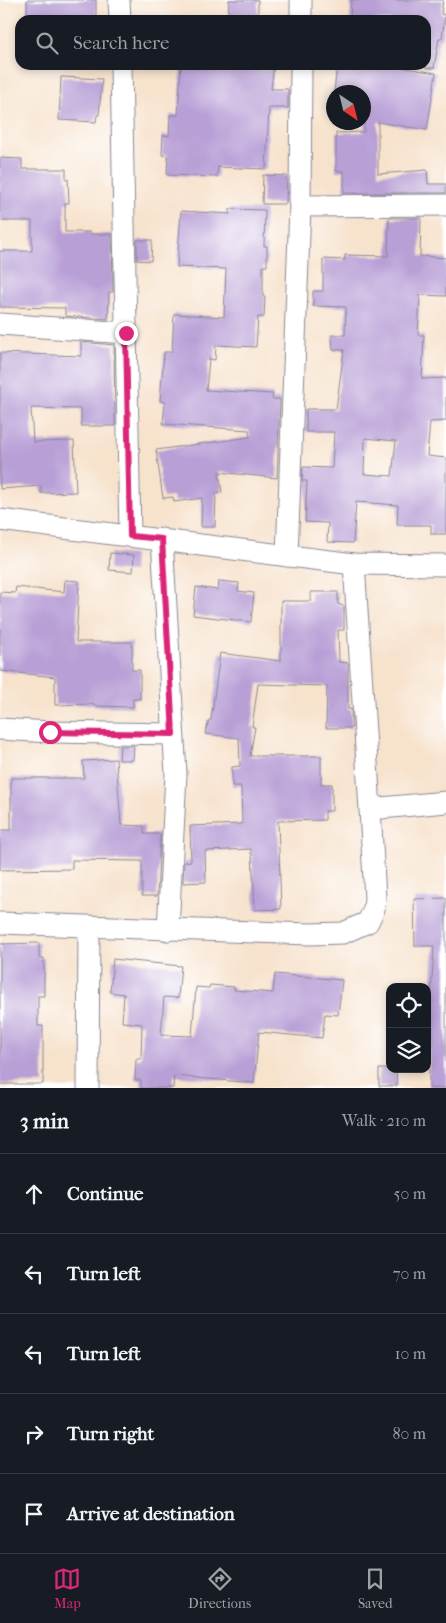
<!DOCTYPE html>
<meta charset="utf-8">
<style>
body{margin:0;font-family:"IM FELL French Canon",serif;background:#242831;color:#f1f3f6}
.controls{position:absolute;right:15px;bottom:15px;display:grid;overflow:hidden;border-radius:10px;box-shadow:0 2px 8px #0003}
.controls button{width:45px;height:45px;display:grid;place-items:center;padding:0;border:0;border-bottom:1px solid #363941;background:#171b24;color:#f1f3f6;font:25px sans-serif}
.compass{position:absolute;left:326px;top:85px;width:45px;height:45px;border-radius:50%;background:#171b24;box-shadow:0 2px 8px #0003;rotate:145deg}
.stop{position:absolute;width:15px;height:15px;margin:-11px;border:4px solid #db2777;border-radius:50%;background:#fff}
.stop.end{background:#db2777;border-color:#fff;box-shadow:0 1px 5px #0008}
.list{margin:0;padding:0;list-style:none}
h2{display:flex;justify-content:space-between;align-items:center;height:65px;margin:0;padding:0 20px;font-size:21px}
h2 small{font-size:16px;font-weight:400;color:#9ea1a6}
.list li{display:grid;grid-template-columns:32px 1fr auto;gap:15px;align-items:center;box-sizing:border-box;height:80px;padding:0 20px;border-top:1px solid #363941}
.list b{display:block;font-size:19px;white-space:nowrap}
.list em{font-size:16px;font-style:normal;color:#9ea1a6}
.icon{flex:none;width:28px;height:28px;fill:none;stroke:currentColor;stroke-width:2;stroke-linecap:round;stroke-linejoin:round}
.map{position:relative;flex:none;width:446px;height:1088px;overflow:hidden}
.search{position:absolute;background:#171b24;box-shadow:0 2px 8px #0003;left:15px;right:15px;top:15px;height:55px;display:flex;align-items:center;gap:12px;box-sizing:border-box;padding:0 18px;border-radius:15px;color:#9ea1a6;font-size:19px}
.sheet{height:465px;background:#171b24}
nav{display:flex;justify-content:space-around;align-items:center;box-sizing:border-box;height:70px;border-top:1px solid #363941;background:#171b24;font-size:14px;color:#9ea1a6}
nav a{display:grid;justify-items:center;gap:2px}
nav .on{color:#db2777}
.map>svg:first-child{display:block}
.building{fill:#b89fd6;fill-rule:evenodd}
.lines{fill:none;stroke-linecap:round;stroke-linejoin:round}
.street-casing{stroke:#898895;stroke-width:23}
.street{stroke:#fff;stroke-width:21}
.route{stroke:#db2777;stroke-width:6}
</style>
<div class="map">
<svg width="446" height="1088" viewBox="0 0 446 1088">
<rect width="100%" height="100%" fill="#fff"/>
<filter id="ink" filterUnits="userSpaceOnUse"><feTurbulence type="fractalNoise" baseFrequency=".02" numOctaves="2"/><feDisplacementMap in="SourceGraphic" scale="10" xChannelSelector="R" yChannelSelector="G"/><feConvolveMatrix kernelMatrix="1 2 1 2 8 2 1 2 1" color-interpolation-filters="sRGB"/></filter>
<filter id="wash" filterUnits="userSpaceOnUse"><feTurbulence type="fractalNoise" baseFrequency=".0096" numOctaves="4" result="noise"/><feDisplacementMap in="SourceGraphic" scale="20" xChannelSelector="R" yChannelSelector="G"/><feGaussianBlur stdDeviation="1.12" result="paint"/><feColorMatrix in="noise" values="0 0 0 0 0 0 0 0 0 0 0 0 0 0 0 0 0 1.4 0 .05"/><feComposite in="paint" operator="in"/></filter>
<g filter="url(#wash)">
<rect width="100%" height="100%" fill="#f7e2cc"/>
<g id="blocks">
<!-- building -->
<g class="building">
<rect x="27" y="0" width="69" height="20"/>
<path d="M229 0H258V19L228 18Z"/>
<path d="M351 0H443L441 14 445 15 442 38H439L434 68H426V20H350Z"/>
<path d="M181 65H274L271 89H288V108H269L266 169 218 167 217 177 167 175 168 156 162 155 163 135 169 136 170 115H178Z"/>
<path d="M337 65H389L436 73 427 130 378 122V174L427 170 428 184H446V193H344V171H336V133L364 132V92H334Z"/>
<path d="M61 77 102 79 99 115H97L96 122 59 120Z"/>
<path d="M0 158 22 159V169H66V180L68 179 69 203H65V232H90V234H112L113 292H109L108 319 65 316V308L0 307V251H32V221H0Z"/>
<path d="M263 175 287 176 286 204H262Z"/>
<path d="M230 209 265 210 264 246H267V266H263V297H265L264 317H258L256 347 216 345 215 360 209 359 206 390 273 394 272 399H280L277 478 219 472 222 492 216 493 215 527H201L202 498 174 502 173 497 163 498 156 450 250 437 249 430 163 424 165 402 160 401 164 352H172L174 314 224 317 226 269 177 267 181 211 230 214Z"/>
<path d="M389 218H421L420 256 446 258V296L420 295 418 335H424L422 379 446 378V421L430 422 427 456 446 458V534H431V525H397L398 505 356 502 353 543 327 542 328 523 305 522 307 481H302L303 467 332 468 334 432H306V409H336L344 350H333L332 335H345L346 307 313 306V291H323V259L345 260V255L388 256ZM365 438 396 441 392 476 364 474Z"/>
<path d="M137 240H152L151 261 137 260Z"/>
<path d="M81 342 114 345 115 426H81V409L31 408 33 442 74 441 76 492 41 493V486L0 489V353L81 356Z"/>
<path d="M110 553 134 555 133 572 109 570Z"/>
<path d="M65 580 79 581 76 642H132V670H140V699H133V707L94 706V704L55 705V677L0 671V592L15 593 16 587 64 592Z"/>
<path d="M219 581 239 583 238 591 254 593 251 622 193 615 196 587 218 590Z"/>
<path d="M311 592H338V604L344 606V630H338L339 662 348 663V709H351L352 728H326L327 686 258 684 252 727H255L250 756H321V784H332V811H325V820L278 821 281 909 255 910 252 854H251V849L205 851 206 882 183 883 184 862 191 861 190 826 242 824 241 786H232V767L240 766 239 738 205 734 209 720H211L220 653 281 661V601H311Z"/>
<path d="M120 746H134L133 760H119Z"/>
<path d="M116 759 121 825 144 826V834H160L157 896H142V861L72 860V869L0 870V830H11V778H84L83 761Z"/>
<path d="M446 898V1088H429V1031L434 946H415L414 899Z"/>
<path d="M39 943V958H44V996H38V1026H43V1084H0V944Z"/>
<path d="M113 959 181 966 178 998 164 997 161 1035 192 1036 196 987 209 988 210 985 235 987 234 990 273 993 275 974 342 980 338 1015 325 1014 322 1038 259 1032 254 1083 174 1076 173 1088H141V1080H135L136 1059H141L142 1024 122 1022 124 994 110 992Z"/>
<path d="M379 1069H396L397 1086H379Z"/>
</g>
</g>
</g>
<g filter="url(#ink)">
<use href="#blocks" fill-opacity="0" stroke="#898895" stroke-width="1"/>
<g class="lines">
<defs>
<g id="street">
<path d="M119 0 120 20"/>
<path d="M301 20V0"/>
<path d="M121 65 130 536"/>
<path d="M300 206 446 205"/>
<path d="M0 324 126 333"/>
<path d="M0 520 354 564 446 565"/>
<path d="M162 539 176 774 168 930"/>
<path d="M287 556 300 206 301 65"/>
<path d="M354 564 370 809"/>
<path d="M0 729 50 732 173 734"/>
<path d="M0 923 310 934 343 933 368 922 374 909 375 898 370 809 446 802"/>
<path d="M88 1088 89 927"/>
</g>
</defs>
<!-- street casing -->
<use href="#street" class="street-casing"/>
<!-- street -->
<use href="#street" class="street"/>
</g>
</g>
<g class="lines" filter="url(#ink)">
<!-- route -->
<path class="route" d="M50 732 173 734 162 539 130 536 126 333"/>
</g>
</svg>
<div class="controls">
<button><svg class="icon" aria-label="locate" viewBox="0 0 24 24"><circle cx="12" cy="12" r="6"/><path d="M12 2v4M12 18v4M2 12h4M18 12h4"/></svg></button>
<button><svg class="icon" aria-label="layers" viewBox="0 0 24 24"><path d="M12 4l9 5-9 5-9-5zM3 14l9 5 9-5"/></svg></button>
</div>
<svg class="compass" viewBox="-18 -18 36 36"><path d="M0-13l5 13h-10z" fill="#e53935"/><path d="M0 13l5-13h-10z" fill="#9ea1a6"/></svg>
<div class="stop" style="left:50px;top:732px"></div>
<div class="stop end" style="left:126px;top:333px"></div>
<div class="search"><svg class="icon" aria-label="search" viewBox="0 0 24 24"><circle cx="10" cy="10" r="6"/><path d="M15 15l6 6"/></svg>Search here</div>
</div>
<section class="sheet">
<h2>3 min<small>Walk · 210 m</small></h2>
<ul class="list">
<li><svg class="icon" aria-label="ahead" viewBox="0 0 24 24"><path d="M12 20V5M6 11l6-6 6 6"/></svg><div><b>Continue</b></div><em>50 m</em></li>
<li><svg class="icon" aria-label="left" viewBox="0 0 24 24"><path d="M17 20v-9H6M10 6l-5 5 5 5"/></svg><div><b>Turn left</b></div><em>70 m</em></li>
<li><svg class="icon" aria-label="left" viewBox="0 0 24 24"><path d="M17 20v-9H6M10 6l-5 5 5 5"/></svg><div><b>Turn left</b></div><em>10 m</em></li>
<li><svg class="icon" aria-label="right" viewBox="0 0 24 24"><path d="M7 20v-9h11M14 6l5 5-5 5"/></svg><div><b>Turn right</b></div><em>80 m</em></li>
<li><svg class="icon" aria-label="arrive" viewBox="0 0 24 24"><path d="M6 21V4h12l-3 4 3 4H6"/></svg><div><b>Arrive at destination</b></div></li>
</ul>
</section>
<nav>
<a class="on"><svg class="icon" aria-label="map" viewBox="0 0 24 24"><path d="M3 6l6-2 6 2 6-2v14l-6 2-6-2-6 2zM9 4v14M15 6v14"/></svg>Map</a>
<a><svg class="icon" aria-label="directions" viewBox="0 0 24 24"><path d="M12 3l9 9-9 9-9-9zM9 14v-3h6M13 9l2 2-2 2"/></svg>Directions</a>
<a><svg class="icon" aria-label="saved" viewBox="0 0 24 24"><path d="M7 4h10v16l-5-4-5 4z"/></svg>Saved</a>
</nav>
